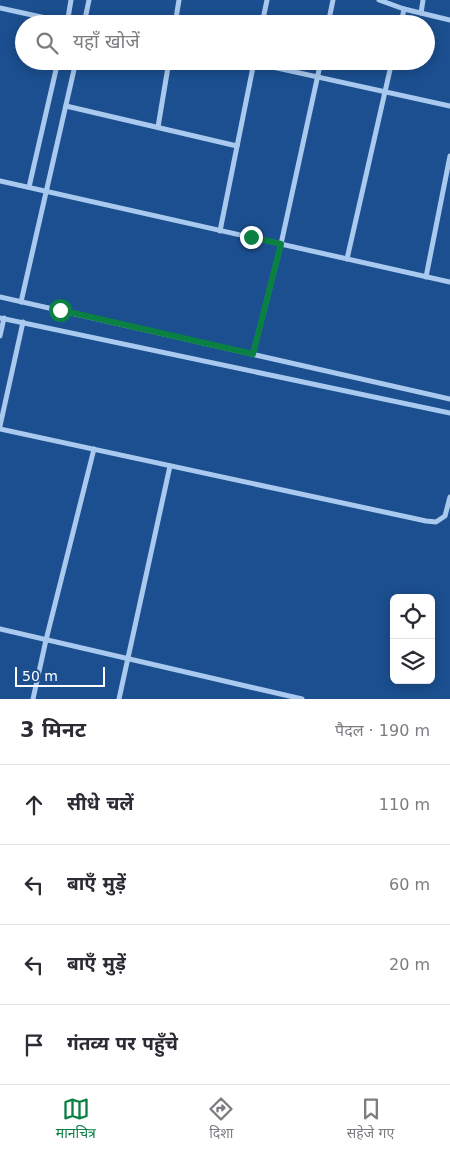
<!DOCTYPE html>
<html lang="hi">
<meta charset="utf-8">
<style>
body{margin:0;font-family:"DejaVu Sans","Noto Sans Devanagari",sans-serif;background:#f7f7f7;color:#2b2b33}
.controls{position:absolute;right:15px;bottom:15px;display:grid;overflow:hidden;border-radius:8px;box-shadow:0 2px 12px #0003}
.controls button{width:45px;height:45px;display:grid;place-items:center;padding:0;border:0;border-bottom:1px solid #e1e1e2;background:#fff;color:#2b2b33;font:25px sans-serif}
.scale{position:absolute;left:15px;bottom:12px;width:90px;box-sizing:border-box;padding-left:5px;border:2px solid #fff;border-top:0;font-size:14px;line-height:18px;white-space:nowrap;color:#fff;-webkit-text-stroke:4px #1b4f8f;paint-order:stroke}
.stop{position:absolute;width:15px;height:15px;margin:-11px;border:4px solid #0b8043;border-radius:50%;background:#fff}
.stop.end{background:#0b8043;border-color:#fff;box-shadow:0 1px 5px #0008}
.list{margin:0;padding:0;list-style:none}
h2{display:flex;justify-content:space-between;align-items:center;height:65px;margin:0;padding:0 20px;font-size:21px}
h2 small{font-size:16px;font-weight:400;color:#7c7c81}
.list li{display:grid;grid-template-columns:32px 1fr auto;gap:15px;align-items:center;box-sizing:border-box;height:80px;padding:0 20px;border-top:1px solid #e1e1e2}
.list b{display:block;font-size:19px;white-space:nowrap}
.list em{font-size:16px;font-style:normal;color:#7c7c81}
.icon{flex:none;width:28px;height:28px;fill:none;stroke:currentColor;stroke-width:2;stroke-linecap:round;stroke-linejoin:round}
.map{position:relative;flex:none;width:450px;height:699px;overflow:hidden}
.search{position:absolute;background:#fff;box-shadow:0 2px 12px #0003;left:15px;right:15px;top:15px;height:55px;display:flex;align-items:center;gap:12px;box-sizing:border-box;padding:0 18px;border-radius:28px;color:#7c7c81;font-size:19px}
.sheet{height:385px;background:#fff}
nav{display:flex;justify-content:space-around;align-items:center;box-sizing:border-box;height:70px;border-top:1px solid #e1e1e2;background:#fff;font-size:14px;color:#7c7c81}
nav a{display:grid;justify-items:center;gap:2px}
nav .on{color:#0b8043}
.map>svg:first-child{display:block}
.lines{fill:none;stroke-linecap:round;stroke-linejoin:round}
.minor{stroke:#a9c9ee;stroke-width:5}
.route{stroke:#0b8043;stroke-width:6}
</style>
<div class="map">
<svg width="450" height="699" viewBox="0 0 450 699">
<rect width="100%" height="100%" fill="#1b4f8f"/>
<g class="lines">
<!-- minor -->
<g class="minor">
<path d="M379 0 404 9 450 20"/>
<path d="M0 8 73 24"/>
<path d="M421 13 423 0"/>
<path d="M67 24 71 0"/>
<path d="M84 24 89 0"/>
<path d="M175 24 179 0"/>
<path d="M262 24 267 0"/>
<path d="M328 24 333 0"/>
<path d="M401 24 404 9"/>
<path d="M245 61 450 106"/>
<path d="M66 106 237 146"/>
<path d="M158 127 169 61"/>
<path d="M0 181 450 282"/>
<path d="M29 187 58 61"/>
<path d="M220 231 254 62"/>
<path d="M347 259 392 61"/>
<path d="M426 277 450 156"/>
<path d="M0 297 450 399"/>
<path d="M21 302 76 61"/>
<path d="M0 318 450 413"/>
<path d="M0 336 4 318"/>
<path d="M253 354 281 244 321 61"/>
<path d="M0 426 23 322"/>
<path d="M0 429 426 521 436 522 445 516 450 497"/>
<path d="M0 629 302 699"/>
<path d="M33 699 46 640 94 449"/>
<path d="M119 699 170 466"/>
</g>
</g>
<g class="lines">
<!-- route -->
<path class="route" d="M60 310 253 354 281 244 251 237"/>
</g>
</svg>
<div class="controls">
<button><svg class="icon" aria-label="locate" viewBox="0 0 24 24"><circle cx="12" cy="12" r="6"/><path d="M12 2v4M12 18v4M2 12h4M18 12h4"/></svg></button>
<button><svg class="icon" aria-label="layers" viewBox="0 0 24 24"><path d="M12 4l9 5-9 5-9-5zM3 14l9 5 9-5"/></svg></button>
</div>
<div class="scale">50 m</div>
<div class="stop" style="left:60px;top:310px"></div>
<div class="stop end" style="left:251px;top:237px"></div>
<div class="search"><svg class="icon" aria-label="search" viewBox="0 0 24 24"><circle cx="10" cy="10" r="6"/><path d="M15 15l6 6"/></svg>यहाँ खोजें</div>
</div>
<section class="sheet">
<h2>3 मिनट<small>पैदल · 190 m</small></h2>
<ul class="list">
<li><svg class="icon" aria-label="ahead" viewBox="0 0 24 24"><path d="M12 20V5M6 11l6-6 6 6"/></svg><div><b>सीधे चलें</b></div><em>110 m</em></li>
<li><svg class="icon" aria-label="left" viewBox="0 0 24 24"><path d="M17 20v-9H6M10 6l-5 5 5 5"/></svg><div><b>बाएँ मुड़ें</b></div><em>60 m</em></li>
<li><svg class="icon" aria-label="left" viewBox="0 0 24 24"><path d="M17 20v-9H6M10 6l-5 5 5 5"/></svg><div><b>बाएँ मुड़ें</b></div><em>20 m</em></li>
<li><svg class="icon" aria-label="arrive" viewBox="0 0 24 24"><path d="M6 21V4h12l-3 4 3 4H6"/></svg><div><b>गंतव्य पर पहुँचे</b></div></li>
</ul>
</section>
<nav>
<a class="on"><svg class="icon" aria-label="map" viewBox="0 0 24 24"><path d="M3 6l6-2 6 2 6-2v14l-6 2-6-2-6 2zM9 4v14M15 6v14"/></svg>मानचित्र</a>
<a><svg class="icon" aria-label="directions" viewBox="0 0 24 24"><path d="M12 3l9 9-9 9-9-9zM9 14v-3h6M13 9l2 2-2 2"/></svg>दिशा</a>
<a><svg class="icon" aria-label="saved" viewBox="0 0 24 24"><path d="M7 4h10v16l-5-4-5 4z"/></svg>सहेजे गए</a>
</nav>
